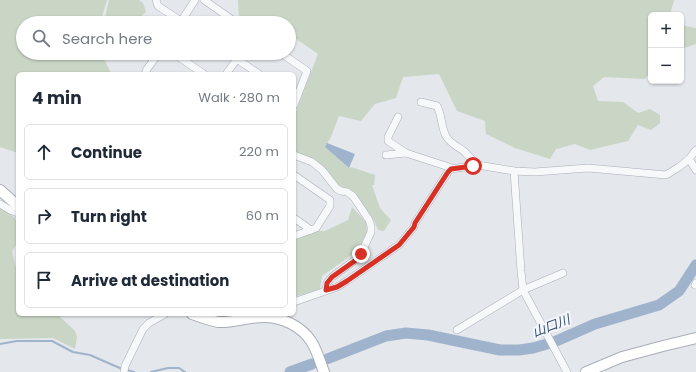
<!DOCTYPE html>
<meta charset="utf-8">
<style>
body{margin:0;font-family:Poppins,"Noto Sans JP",sans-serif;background:#f6f6f7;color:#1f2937}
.controls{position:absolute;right:12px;top:12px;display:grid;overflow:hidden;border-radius:6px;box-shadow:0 1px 3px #0004}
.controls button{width:36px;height:36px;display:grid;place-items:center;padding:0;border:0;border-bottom:1px solid #e0e1e3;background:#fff;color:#1f2937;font:20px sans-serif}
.stop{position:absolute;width:12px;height:12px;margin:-9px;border:3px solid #d93025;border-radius:50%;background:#fff}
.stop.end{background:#d93025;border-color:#fff;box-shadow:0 1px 4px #0008}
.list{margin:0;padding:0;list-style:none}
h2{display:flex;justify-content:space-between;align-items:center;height:52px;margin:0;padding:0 16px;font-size:17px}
h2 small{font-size:13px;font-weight:400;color:#747a83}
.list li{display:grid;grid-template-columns:26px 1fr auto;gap:12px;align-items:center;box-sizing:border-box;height:56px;margin:0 8px 8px;padding:0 8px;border:1px solid #e0e1e3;border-radius:6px}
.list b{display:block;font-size:15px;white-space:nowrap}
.list em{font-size:13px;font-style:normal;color:#747a83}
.icon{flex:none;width:22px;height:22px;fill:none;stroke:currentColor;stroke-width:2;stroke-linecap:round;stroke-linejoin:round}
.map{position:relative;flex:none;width:696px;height:372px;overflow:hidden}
.search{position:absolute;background:#fff;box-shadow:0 1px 3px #0004;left:16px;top:16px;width:280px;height:44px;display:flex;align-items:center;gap:10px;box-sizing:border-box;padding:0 14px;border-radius:22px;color:#747a83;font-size:15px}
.panel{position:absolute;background:#fff;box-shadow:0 1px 3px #0004;left:16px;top:72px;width:280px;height:244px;border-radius:6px}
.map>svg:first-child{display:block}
.green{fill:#c9d6c5}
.water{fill:#9fb4cc}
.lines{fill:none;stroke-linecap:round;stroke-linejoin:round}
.stream{stroke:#9fb4cc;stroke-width:2}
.river{stroke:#9fb4cc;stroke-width:11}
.minor-casing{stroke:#a9aeb7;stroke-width:8}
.secondary-casing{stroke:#a9aeb7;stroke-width:12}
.minor{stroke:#f7f8fa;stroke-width:7}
.secondary{stroke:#fff;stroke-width:10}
.route{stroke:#d93025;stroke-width:5}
.labels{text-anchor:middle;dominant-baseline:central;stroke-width:4;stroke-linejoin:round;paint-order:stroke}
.water-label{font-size:13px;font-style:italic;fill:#34527a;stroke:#f4f6f9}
</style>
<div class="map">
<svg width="696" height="372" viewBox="0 0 696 372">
<rect width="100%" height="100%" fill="#e4e7ec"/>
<!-- green -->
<g class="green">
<path d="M0 0H107L100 23H23V53H101L110 71 109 74H18V153L0 147Z"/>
<path d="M109 0H139L143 3 146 12 139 18 141 23H111L105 17Z"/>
<path d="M238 0H674L670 15H651V71L645 79 604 77 593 86 598 101 623 102 638 113 650 109 660 115V123L651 130 638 125 628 141 590 150 575 144 556 149 550 159 515 148 486 134 485 121 457 111 439 74 403 77 396 98 375 104 361 121 339 116 331 137 325 147 349 168 351 167 375 175 374 185H372L380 208 391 220 384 231 378 230 375 222 356 194 339 185 327 170 313 160 294 151V117L318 54 289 34V23H274L272 22 268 23H246L239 18Z"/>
<path d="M681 25 696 28V44L681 49Z"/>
<path d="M0 205 15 218 18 224V242L12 251 18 276V314H57L75 331 77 337 75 349 53 338 0 339Z"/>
<path d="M352 207 366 222 367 232 356 252 322 276 320 289 294 297V238L316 231H325L348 220Z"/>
</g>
<!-- water -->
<path class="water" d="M327 143 355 154 349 168 325 147Z"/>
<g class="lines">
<!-- stream -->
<g class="stream">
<path d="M0 344 17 341H52L73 352 90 355 122 369"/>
<path d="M127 370 134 372"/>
<path d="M151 372 168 368H179L185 372"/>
</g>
<!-- river -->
<g class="river">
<path d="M327 359 386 336 406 333 428 335 500 350H519L533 348 554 342 595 324 659 305 679 291 696 265"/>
<path d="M290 372 312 364"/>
</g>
<defs>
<g id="minor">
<path d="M156 0 158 6 184 23"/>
<path d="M204 0 237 23"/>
<path d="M180 23 195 0"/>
<path d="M173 53 204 74"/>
<path d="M228 53 259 74"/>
<path d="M281 53 307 71 294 105"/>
<path d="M145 74 147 69 159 53"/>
<path d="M226 74 237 59"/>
<path d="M421 102 437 106C442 115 441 127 446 136 450 144 459 147 465 152 469 157 474 161 478 165"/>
<path d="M398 117 388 137V141L406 153 449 167 451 169"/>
<path d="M294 155 312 162 322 170 337 189 341 191 347 192 353 196 369 220 371 226V232L361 254 355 260 332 277 327 283 326 290"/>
<path d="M386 155 406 153"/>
<path d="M689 159 696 170"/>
<path d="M514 171 521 271 523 290 567 372"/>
<path d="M294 175 330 200V206L316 228 294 236"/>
<path d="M0 204 10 210 18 213"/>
<path d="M294 218 311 230"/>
<path d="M695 285 696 283"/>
<path d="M294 302 337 287 347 281 399 245 414 227 415 223 448 172 451 169 478 165 514 171 535 172 588 168 666 175 679 167 689 159 696 150"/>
<path d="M457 330 523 290 563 273"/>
<path d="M124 372 125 366 143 329 149 323 165 314"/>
</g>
<g id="secondary">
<path d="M0 190 18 206"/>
<path d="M192 314C200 317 209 320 218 322 233 323 248 317 264 317 282 317 301 326 311 341 317 350 320 362 324 372"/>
<path d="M586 372 622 357 663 346 696 338"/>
</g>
</defs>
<!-- minor casing -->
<use href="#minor" class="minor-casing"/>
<!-- secondary casing -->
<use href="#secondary" class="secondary-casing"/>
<!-- minor -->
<use href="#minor" class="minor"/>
<!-- secondary -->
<use href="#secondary" class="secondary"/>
</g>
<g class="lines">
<!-- route -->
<path class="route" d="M361 254 356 260 332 277 327 283 326 290 337 287 347 281 399 245 414 227 415 223 448 172 451 169 473 166"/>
</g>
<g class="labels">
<!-- water labels -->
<g class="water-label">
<text transform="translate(551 326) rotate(-21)">山口川</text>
</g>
</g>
</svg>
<div class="controls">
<button>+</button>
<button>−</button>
</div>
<div class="stop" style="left:473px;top:166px"></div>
<div class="stop end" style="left:361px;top:254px"></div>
<div class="search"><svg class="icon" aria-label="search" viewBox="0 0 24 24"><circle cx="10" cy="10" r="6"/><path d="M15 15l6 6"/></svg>Search here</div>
<section class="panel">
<h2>4 min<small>Walk · 280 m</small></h2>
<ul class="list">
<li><svg class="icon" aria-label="ahead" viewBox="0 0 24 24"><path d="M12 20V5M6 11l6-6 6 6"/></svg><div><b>Continue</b></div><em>220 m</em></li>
<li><svg class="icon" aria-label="right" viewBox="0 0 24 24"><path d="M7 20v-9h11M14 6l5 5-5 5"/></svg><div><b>Turn right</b></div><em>60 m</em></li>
<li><svg class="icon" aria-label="arrive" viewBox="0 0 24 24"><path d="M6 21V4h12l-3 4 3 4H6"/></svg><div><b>Arrive at destination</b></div></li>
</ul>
</section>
</div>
